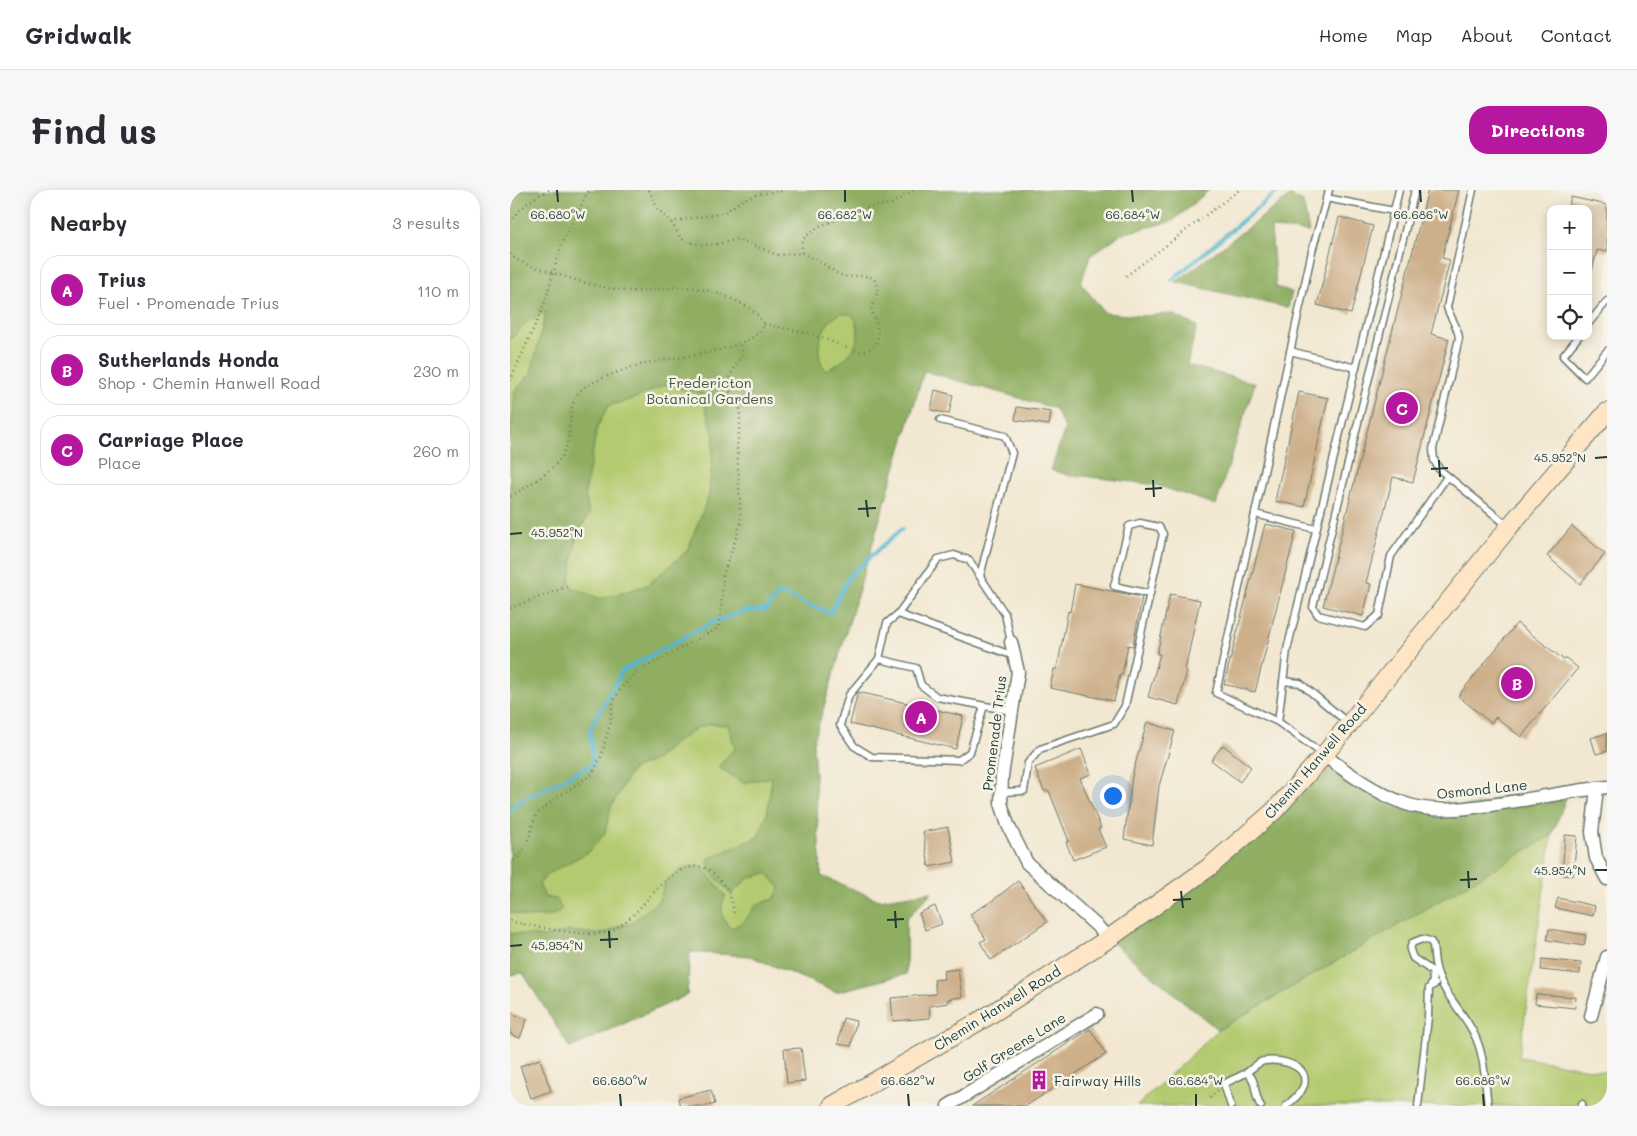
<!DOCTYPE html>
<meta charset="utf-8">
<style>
body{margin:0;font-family:Mali,sans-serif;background:#f7f7f7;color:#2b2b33}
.controls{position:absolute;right:15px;top:15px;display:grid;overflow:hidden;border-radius:10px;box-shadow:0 2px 12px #0003}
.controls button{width:45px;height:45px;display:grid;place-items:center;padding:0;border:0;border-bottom:1px solid #e1e1e2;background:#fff;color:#2b2b33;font:25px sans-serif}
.you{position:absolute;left:602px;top:605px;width:18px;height:18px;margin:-12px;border:4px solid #fff;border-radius:50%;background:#1a73e8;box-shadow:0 0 0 8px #1a73e833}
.badge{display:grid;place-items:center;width:32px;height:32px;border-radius:50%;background:#b5179e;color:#fff;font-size:16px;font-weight:700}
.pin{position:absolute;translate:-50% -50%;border:2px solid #fff;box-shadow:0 1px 5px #0006}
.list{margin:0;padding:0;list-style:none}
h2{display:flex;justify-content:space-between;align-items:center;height:65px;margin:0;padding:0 20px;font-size:21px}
h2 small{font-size:16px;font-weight:400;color:#7c7c81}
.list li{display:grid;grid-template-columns:32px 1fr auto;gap:15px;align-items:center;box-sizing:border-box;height:70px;margin:0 10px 10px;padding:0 10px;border:1px solid #e1e1e2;border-radius:20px}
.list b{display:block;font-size:19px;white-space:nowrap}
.list p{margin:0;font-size:16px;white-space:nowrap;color:#7c7c81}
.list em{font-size:16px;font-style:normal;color:#7c7c81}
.icon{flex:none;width:28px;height:28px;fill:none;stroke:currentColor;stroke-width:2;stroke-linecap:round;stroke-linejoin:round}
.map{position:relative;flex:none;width:1097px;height:916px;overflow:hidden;border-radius:20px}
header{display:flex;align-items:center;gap:30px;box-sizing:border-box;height:70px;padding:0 25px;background:#fff;border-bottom:1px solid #e1e1e2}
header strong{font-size:24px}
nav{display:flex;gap:28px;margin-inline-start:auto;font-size:18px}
.intro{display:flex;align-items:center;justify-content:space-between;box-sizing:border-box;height:120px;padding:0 30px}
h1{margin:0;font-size:35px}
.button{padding:12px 22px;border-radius:20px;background:#b5179e;color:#fff;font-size:18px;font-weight:700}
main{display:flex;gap:30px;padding:0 30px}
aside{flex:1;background:#fff;border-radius:20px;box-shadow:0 2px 12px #0003}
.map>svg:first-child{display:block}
.green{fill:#b4ca6f;stroke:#6a8452}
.forest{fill:#8fae62;stroke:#57764b;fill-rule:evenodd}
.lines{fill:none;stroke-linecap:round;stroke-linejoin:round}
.stream{stroke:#53b6d2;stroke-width:4}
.building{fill:#cdaf89}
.service-casing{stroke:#69786b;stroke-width:9}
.minor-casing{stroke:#69786b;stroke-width:15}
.secondary-casing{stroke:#69786b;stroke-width:20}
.path{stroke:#69786b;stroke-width:2.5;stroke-dasharray:1 4;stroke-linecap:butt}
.service{stroke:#fff;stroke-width:6}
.minor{stroke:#fff;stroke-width:12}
.secondary{stroke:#fee5c5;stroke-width:18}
.ticks{fill:none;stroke:#1f3d34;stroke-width:2}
.labels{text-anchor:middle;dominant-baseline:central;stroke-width:5;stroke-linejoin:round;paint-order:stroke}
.park-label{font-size:14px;fill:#3d5940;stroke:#f7f3e8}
.street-label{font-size:14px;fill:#1f3d34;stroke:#f7f3e8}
.poi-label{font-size:14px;fill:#1f3d34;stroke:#f7f3e8;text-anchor:start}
.ticks-label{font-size:12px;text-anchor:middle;fill:#1f3d34;stroke:#f7f3e8;stroke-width:5;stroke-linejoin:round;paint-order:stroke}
</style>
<header>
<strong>Gridwalk</strong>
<nav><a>Home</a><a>Map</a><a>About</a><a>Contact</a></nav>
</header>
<div class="intro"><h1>Find us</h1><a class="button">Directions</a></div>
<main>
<aside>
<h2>Nearby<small>3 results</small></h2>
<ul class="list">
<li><span class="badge">A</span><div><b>Trius</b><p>Fuel · Promenade Trius</p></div><em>110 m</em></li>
<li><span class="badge">B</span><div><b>Sutherlands Honda</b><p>Shop · Chemin Hanwell Road</p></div><em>230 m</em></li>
<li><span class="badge">C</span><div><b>Carriage Place</b><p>Place</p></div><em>260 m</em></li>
</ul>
</aside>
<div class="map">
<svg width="1097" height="916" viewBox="0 0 1097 916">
<rect width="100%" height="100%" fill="#f7f3e8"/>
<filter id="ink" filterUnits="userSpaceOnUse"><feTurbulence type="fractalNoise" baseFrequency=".02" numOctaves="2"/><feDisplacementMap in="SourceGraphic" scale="10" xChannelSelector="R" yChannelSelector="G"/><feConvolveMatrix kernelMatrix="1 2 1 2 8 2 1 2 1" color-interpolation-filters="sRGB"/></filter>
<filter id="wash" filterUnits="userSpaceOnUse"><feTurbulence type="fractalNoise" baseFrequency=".0096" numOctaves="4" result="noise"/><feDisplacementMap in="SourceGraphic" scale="20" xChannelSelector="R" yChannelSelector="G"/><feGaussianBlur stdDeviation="1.12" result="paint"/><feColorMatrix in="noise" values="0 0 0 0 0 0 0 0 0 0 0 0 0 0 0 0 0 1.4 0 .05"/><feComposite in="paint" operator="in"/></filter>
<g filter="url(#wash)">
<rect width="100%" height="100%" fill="#f2e7d0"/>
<!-- green -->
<g class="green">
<path d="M0 0H473L414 181 303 553 311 686 369 710 422 702 396 729V784L326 802 240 766 180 762 177 805 60 858 13 783 0 785Z"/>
<path d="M1042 645 1009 867 1097 882V916H627L708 840Z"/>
</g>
<!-- forest -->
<g class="forest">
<path d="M0 0H699L663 31 611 44 580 66 571 93 595 123 630 126 662 124 687 136 677 175 745 193 706 315 646 295 573 286H561L541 280 555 238 544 218 414 181 303 553 311 686 369 710 422 702 396 729V784L326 802 240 766 180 762 177 805 60 858 13 783 0 785V743L35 747 59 741 89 744 98 742 110 735 120 734 149 710 156 691 173 679 191 676 216 706C209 718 211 729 221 738L234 732 246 715 264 709 270 698 257 683 239 688 221 704 200 681 197 669 248 647 257 625 262 587 234 593 208 577 225 558 218 535 200 534 187 538 162 555 147 569 122 580 101 617 95 643 80 661 38 684 29 694 35 707 46 709 52 719 42 726 15 727 0 722V238L2 235 5 201 21 183 36 122 17 132 0 150ZM331 123 343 125C357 150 339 171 316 180 304 167 309 145 319 132 322 128 327 126 331 123ZM156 194 191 204 204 246 199 305 177 361 137 395 91 409 59 396 67 345 79 324 75 303 87 238 98 216 126 208Z"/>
<path d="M781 5 793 12 799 42 761 38 766 97 782 102 778 118 666 92Z"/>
<path d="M814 565 839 584 923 620 1058 603 1042 645 708 840 598 749 698 678Z"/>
</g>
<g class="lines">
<!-- stream -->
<g class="stream">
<path d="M662 90 769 0"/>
<path d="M0 621 7 613 83 574 80 539 112 481 205 431 236 421 256 420 269 403 320 423 340 385 392 339"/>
</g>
</g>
<g id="blocks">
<!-- building -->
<g class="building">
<path d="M918 0H949L932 68 940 70 921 144 939 149 903 292 883 287 856 393 861 394 853 426 813 416Z"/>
<path d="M1061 7 1097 15V62L1087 60 1082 81 1078 80V19H1058Z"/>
<path d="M829 27 863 36 841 124 807 115Z"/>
<path d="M425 200 443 205 439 224 421 220Z"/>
<path d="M789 202 818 208 794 317 765 311Z"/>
<path d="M507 217 541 222 539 235 505 230Z"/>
<path d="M755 334 786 341 745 502 714 494Z"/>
<path d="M1062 336 1095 364 1070 394 1037 366Z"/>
<path d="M565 394 632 407 623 456 618 455 612 485H610L604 511 540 498 544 479H547L558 421 560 422Z"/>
<path d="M660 404 690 410 675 480 677 481 668 515 638 507 650 464H647Z"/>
<path d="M1007 433 1054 470 1056 468 1068 478 1011 547 986 527 981 533 948 506Z"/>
<path d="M348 502 453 526 446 559 340 534Z"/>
<path d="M637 532 665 541 649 596 642 655 614 649 622 586Z"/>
<path d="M1097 543V561L1086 564 1081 548Z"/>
<path d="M713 555 741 577 730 592 701 570Z"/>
<path d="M571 559 581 584 570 588 591 638 588 639 596 657 563 670 556 652 559 651 539 601H534L525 578Z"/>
<path d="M438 637 445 672 419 677 413 642Z"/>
<path d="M1055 645 1067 646 1063 686 1052 685Z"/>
<path d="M508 691 537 732 481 770 470 752 476 749 460 724 482 711Z"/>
<path d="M1048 708 1085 716 1083 726 1045 718Z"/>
<path d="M425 716 432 734 415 740 409 723Z"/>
<path d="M1039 739 1076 745 1074 756 1037 750Z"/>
<path d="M1032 769 1071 773 1070 784 1031 780Z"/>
<path d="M448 779 452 807 438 809V813L419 816 420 828 383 831 381 808 426 804 424 790 434 789 433 781Z"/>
<path d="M1026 804 1066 807 1065 818 1025 814Z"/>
<path d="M0 823 17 829 10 848 0 844Z"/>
<path d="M333 828 346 831 341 856 328 854Z"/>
<path d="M580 839 596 864 516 916H462Z"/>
<path d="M291 858 295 891 277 893 274 859Z"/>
<path d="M30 869 41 901 21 908 10 876Z"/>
<path d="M201 900 205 914 196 916H170L168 908Z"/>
</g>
</g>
</g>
<g filter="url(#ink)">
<use href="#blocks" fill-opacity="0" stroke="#69786b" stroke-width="1"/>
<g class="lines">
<defs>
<g id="service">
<path d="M905 0 804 412 803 417 808 425 855 437 869 425 881 366 937 287"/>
<path d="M963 0 937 117C940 128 948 136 949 148L923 259 924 270 929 279 998 336"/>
<path d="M816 8 884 21"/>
<path d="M1078 134 1097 111"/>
<path d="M1069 146 1053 166 1075 188 1097 161"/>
<path d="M780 161 846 178"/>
<path d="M430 230 495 246 502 263 470 386"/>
<path d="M745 324 806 339"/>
<path d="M388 424 504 466"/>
<path d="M501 452 495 424 459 370 444 365 428 369 388 424 377 433 369 469 406 478 411 495 427 507 502 521"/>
<path d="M369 469 339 505 330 535 344 556 362 567 449 570 460 562 474 516"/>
<path d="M773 491 790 493 838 533"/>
<path d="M768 532 706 503 802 61 819 0"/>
<path d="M813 564 768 532 777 460 889 0"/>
<path d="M491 602 514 601 518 573 530 559 604 534 615 516 653 344 649 337 630 333 619 336 604 396 640 404"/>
<path d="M921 795 923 791 922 781 903 768 900 760 902 753 912 749 920 751 923 755C924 763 924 773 927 781 934 806 956 824 966 848 975 869 975 893 978 916"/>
<path d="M737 883C748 890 743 906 751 916"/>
<path d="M721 916 714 894C723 888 734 886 741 879 746 876 748 872 754 871 769 869 799 874 794 895 791 904 783 910 776 916"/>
<path d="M908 916 918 827 919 798 925 794"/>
<path d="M1072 916V914"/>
</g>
<g id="minor">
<path d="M501 452 508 482 492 586 491 613 498 635 517 673 589 738 598 749"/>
<path d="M814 565C839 584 866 603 896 614 923 623 952 619 980 615 1019 610 1058 601 1097 597"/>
<path d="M1087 598 1082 642 1086 668 1097 689"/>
<path d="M1081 826 1097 767"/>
<path d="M438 916 587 824"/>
</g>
<path id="secondary" d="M322 916 478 826 598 749 698 678 764 621 814 565 999 337 1097 222"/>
</defs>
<!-- service casing -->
<use href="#service" class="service-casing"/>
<!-- minor casing -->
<use href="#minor" class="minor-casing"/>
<!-- secondary casing -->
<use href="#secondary" class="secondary-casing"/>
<!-- path -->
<g class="path">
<path d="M139 0 147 18 161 32 171 48 178 52 193 55 208 54 229 49 267 65 292 63V51L296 46 310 36 357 18 381 14 403 0"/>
<path d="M0 32C10 18 23 7 39 0"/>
<path d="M161 32 212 23C221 20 227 12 237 8 248 3 261 3 273 0"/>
<path d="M0 64C10 74 25 77 38 81 64 90 92 99 120 101 137 102 155 97 173 97 196 97 243 112 254 134 245 162 164 166 138 173 120 177 101 184 84 192 50 206 67 235 53 264 43 283 17 295 0 307"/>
<path d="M616 86 729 0"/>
<path d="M254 134 298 143 349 162 357 161 366 155C369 146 368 138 365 129 364 126 362 124 362 121 361 112 370 105 367 95 363 80 344 89 333 86 326 84 316 75 310 72 305 68 298 66 292 63"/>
<path d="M0 191 34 115 52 53 79 0"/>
<path d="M0 418 59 396"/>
<path d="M0 674 11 664 16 656 26 625 46 608 82 584 91 567 100 533 103 512 111 498 127 482 208 438 211 422 213 386 231 333 227 258 230 233V217L219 200V189L221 184 232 165V153"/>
<path d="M0 731C20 736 81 748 98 742 129 730 143 693 173 679 184 674 196 676 204 684 219 699 221 704 224 723"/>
<path d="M700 908 708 900"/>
</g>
<!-- service -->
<use href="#service" class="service"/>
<!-- minor -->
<use href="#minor" class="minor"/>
<!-- secondary -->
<use href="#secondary" class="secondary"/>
</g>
</g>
<!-- ticks -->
<path class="ticks" d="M47 0 48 12M335 0V12M622 0 623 12M910 0 911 12M1085 268 1097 267M929 270 930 287M921 279 938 278M643 290 644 307M635 299 652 298M356 310 358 327M348 319 366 318M0 344 12 343M1085 680H1097M958 681 959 698M950 690 967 689M671 701 673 718M663 710 681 709M385 721 386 738M377 730 394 729M99 741 100 758M90 750 108 749M0 756 12 755M110 904 111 916M398 904 399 916M686 904V916M973 904 974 916"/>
<!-- icons -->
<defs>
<symbol id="building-bare" viewBox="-9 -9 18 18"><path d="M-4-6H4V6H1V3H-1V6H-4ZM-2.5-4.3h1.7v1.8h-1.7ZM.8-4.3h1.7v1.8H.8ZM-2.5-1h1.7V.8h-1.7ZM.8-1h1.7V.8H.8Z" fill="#b5179e" stroke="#f7f3e8" stroke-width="2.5" paint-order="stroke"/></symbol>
</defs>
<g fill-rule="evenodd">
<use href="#building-bare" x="515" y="876" width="28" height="28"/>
</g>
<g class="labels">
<!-- park labels -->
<g class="park-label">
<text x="200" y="192">Fredericton<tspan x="200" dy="16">Botanical Gardens</tspan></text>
</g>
<!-- street labels -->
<g class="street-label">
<text transform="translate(484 543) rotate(-83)">Promenade Trius</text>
<text transform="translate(805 571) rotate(-49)">Chemin Hanwell Road</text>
<text transform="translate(972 599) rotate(-6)">Osmond Lane</text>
<text transform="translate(487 818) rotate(-32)">Chemin Hanwell Road</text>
<text transform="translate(504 857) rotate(-32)">Golf Greens Lane</text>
</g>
<!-- poi labels -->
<g class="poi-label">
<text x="544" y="890">Fairway Hills</text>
</g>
</g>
<g class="ticks-label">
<text x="48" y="29">66.680°W</text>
<text x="335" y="29">66.682°W</text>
<text x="623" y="29">66.684°W</text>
<text x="911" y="29">66.686°W</text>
<text x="1050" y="272">45.952°N</text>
<text x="47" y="347">45.952°N</text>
<text x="1050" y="685">45.954°N</text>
<text x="47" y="760">45.954°N</text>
<text x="110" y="895">66.680°W</text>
<text x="398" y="895">66.682°W</text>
<text x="686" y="895">66.684°W</text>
<text x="973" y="895">66.686°W</text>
</g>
</svg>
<div class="controls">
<button>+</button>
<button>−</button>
<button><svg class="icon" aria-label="locate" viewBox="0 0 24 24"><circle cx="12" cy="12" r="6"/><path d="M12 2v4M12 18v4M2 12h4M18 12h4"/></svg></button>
</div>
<div class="you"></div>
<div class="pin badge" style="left:411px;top:527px">A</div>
<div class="pin badge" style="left:1007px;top:493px">B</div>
<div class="pin badge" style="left:892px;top:218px">C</div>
</div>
</main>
